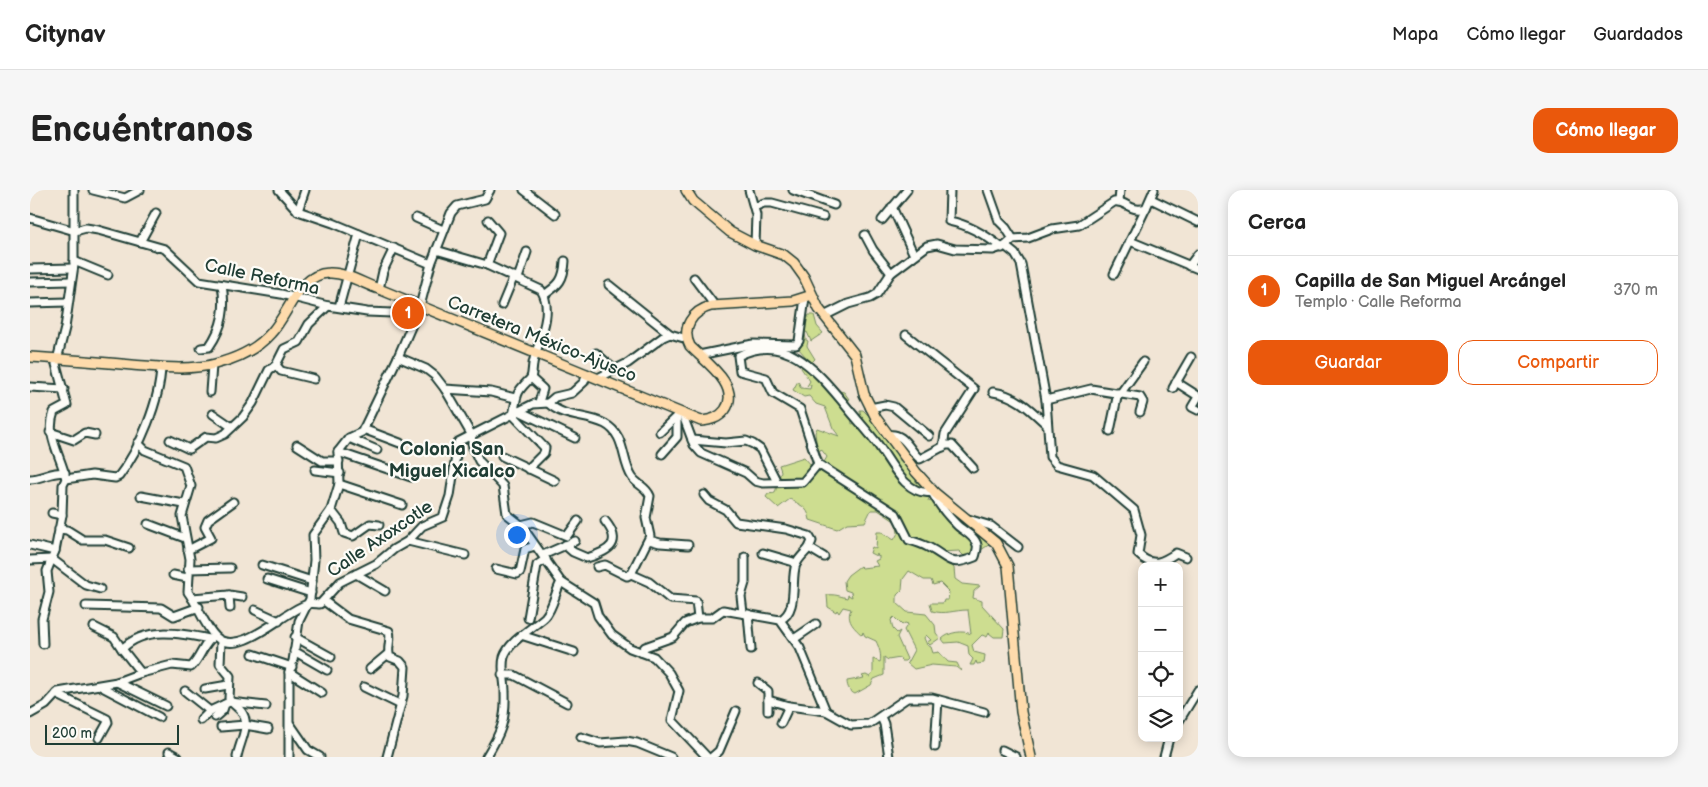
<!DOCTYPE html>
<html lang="es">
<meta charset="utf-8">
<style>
body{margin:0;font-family:"Balsamiq Sans",sans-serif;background:#f6f6f6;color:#222}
.controls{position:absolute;right:15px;bottom:15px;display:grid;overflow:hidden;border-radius:10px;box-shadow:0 2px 12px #0003}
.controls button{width:45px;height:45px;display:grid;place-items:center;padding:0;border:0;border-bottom:1px solid #e0e0e0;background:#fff;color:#222;font:25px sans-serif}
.scale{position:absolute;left:15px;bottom:12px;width:134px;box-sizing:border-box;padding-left:5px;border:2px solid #1f3d34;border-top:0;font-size:14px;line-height:18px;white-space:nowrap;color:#1f3d34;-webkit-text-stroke:4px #fdfcf7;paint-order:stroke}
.you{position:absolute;left:486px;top:344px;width:18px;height:18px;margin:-12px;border:4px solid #fff;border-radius:50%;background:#1a73e8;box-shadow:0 0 0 8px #1a73e833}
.badge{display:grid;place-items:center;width:32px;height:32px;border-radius:50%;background:#ea580c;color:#fff;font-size:16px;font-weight:700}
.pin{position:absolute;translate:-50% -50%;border:2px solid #fff;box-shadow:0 1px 5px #0006}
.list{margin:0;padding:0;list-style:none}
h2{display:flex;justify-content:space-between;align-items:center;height:65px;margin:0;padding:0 20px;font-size:21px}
h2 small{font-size:16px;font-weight:400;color:#767676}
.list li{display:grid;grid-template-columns:32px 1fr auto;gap:15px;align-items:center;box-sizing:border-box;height:70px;padding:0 20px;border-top:1px solid #e0e0e0}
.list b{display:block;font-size:19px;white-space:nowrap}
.list p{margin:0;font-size:16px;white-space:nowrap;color:#767676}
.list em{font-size:16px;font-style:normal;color:#767676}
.actions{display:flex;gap:10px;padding:15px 20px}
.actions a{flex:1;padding:11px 0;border:1px solid #ea580c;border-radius:15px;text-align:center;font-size:18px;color:#ea580c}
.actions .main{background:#ea580c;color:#fff}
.icon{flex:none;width:28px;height:28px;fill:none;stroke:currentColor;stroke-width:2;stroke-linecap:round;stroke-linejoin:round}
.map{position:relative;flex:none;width:1168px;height:567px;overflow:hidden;border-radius:15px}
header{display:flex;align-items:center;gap:30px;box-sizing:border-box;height:70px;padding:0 25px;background:#fff;border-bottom:1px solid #e0e0e0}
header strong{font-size:24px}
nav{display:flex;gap:28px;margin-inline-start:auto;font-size:18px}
.intro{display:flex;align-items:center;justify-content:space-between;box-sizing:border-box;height:120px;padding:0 30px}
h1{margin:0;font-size:35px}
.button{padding:12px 22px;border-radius:15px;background:#ea580c;color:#fff;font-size:18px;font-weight:700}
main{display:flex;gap:30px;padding:0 30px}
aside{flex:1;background:#fff;border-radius:15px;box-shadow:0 2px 12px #0003}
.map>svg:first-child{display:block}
.green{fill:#cddd90;stroke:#768d62}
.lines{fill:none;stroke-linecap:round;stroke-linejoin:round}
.minor-casing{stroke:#1f3d34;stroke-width:11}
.major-casing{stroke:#1f3d34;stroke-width:12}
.minor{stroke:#fdfcf7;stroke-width:7}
.major{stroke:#fedbac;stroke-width:9}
.labels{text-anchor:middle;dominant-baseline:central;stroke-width:4.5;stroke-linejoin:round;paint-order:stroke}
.street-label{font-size:18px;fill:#1f3d34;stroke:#fdfcf7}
.neighbourhood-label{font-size:19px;font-weight:bold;fill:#1f3d34;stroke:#fdfcf7}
</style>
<header>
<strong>Citynav</strong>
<nav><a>Mapa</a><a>Cómo llegar</a><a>Guardados</a></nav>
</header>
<div class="intro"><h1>Encuéntranos</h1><a class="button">Cómo llegar</a></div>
<main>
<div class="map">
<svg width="1168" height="567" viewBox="0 0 1168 567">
<rect width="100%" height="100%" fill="#f1e5d5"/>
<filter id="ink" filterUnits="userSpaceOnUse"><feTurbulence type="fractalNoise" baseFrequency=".02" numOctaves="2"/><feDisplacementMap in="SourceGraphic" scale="10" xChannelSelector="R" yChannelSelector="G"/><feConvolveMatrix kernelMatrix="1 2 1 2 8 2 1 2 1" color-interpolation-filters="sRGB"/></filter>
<g filter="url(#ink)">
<!-- green -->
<path class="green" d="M779 125H784L787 136 793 143 781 151 777 142 775 143 776 150 778 151 777 156 785 169 782 172 783 185C798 194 794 198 814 202L819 209 817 224 821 227 822 234 831 232 830 220H833L844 231 865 260 868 269 886 281V292L893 294 900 305 898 311C910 313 921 317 927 328L937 329 944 340 960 350V354L951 360 950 367 936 368 929 361 910 362 924 378 925 389 932 394 950 396 944 401 943 408 952 411V415L974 439 973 447H964L959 443 957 447 952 445 942 455 944 462 955 465 954 473 947 474 946 471 944 475H940L943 469 939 465 938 456 928 452 915 453 912 449C919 442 933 440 941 444L938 420C924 420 915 425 902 421L900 413H913L914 410H918L919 402 910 393 903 395 901 390H894L879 381 873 389 872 400 867 405V413L877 422 896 424 905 435 906 443 910 448 900 455 897 452 901 450 896 445 894 448 897 455 901 457 903 463 909 462 918 472 927 473 931 481 926 477 902 475 884 479 877 473 884 460 874 440 878 434 875 433 872 435 864 427 861 430 863 439 867 443 870 441 867 447 877 469 875 471H871L870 468 858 470 854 467V485L844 489 841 495 825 504C820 502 817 497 817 491L834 488 832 486 836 485 840 487 843 483V469L850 472C852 466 849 457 846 451L835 446 833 442 832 445C823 437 816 430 821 419L813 417 809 423 807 420 806 422 798 417 797 405C804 404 810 406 817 408L818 405 822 407 821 402 815 400 814 391 818 385 830 376 832 378 848 376 845 371 849 369V366L848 367 847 364 846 366 840 363 842 357 846 359 847 342H852L864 350 868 343 866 332 848 320H841L835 332 817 333 807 339 780 330C778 316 769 315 760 309L748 318 736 307 738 304 745 303 751 281 749 275 774 267 782 276 793 274 797 267 791 259 788 263 793 269 789 268 784 260 787 258 785 243 787 238 809 246 803 238 795 217 786 214 779 206 774 207 763 200 768 191 771 198 780 199 781 195 777 196 780 191 771 178 776 167 768 158 770 145Z"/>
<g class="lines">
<defs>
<g id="minor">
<path d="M63 0 95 8 110 0"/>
<path d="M249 0 268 21 303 33 401 74"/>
<path d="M494 0 525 24"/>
<path d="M719 0 726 25 725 55"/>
<path d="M763 0 804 15"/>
<path d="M920 0 919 31C940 35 956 45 972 58"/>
<path d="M958 0 969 31 976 38 983 49"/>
<path d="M1121 9 1168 32"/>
<path d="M1089 11 1090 0"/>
<path d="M724 17 734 13H742L793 27"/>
<path d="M862 17 884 65"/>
<path d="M268 21 275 0"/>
<path d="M0 28 45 41 56 38 68 40 135 59 169 91 251 104 298 116 337 122 362 123 383 131"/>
<path d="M386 28 413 40"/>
<path d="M852 30 877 0"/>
<path d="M835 45 843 60 861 83"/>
<path d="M1100 51 1168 79"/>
<path d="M110 52 126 23"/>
<path d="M975 56 985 64 991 74 1016 210 1020 267 1027 275 1063 285 1104 320 1111 345 1108 364C1122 378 1133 372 1146 363L1156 367"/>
<path d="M406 60 457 75 511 100C524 120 510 148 504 169 502 175 503 182 501 188"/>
<path d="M44 71 78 85"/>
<path d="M457 75 469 43 458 30"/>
<path d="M1159 76 1168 64"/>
<path d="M0 79 43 78"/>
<path d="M1084 84 1116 18"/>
<path d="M488 88 497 62"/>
<path d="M664 88 685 116"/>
<path d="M0 92 41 91"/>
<path d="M579 95 640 144"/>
<path d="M349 99 353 81 364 58"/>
<path d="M514 105C529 95 534 90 535 71"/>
<path d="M0 113 38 112"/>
<path d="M472 115 484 86"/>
<path d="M309 117 329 44"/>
<path d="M794 126 818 114 840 108 847 104 861 83 897 56 907 54 925 59 963 60 975 56 983 49 998 48 1022 39 1049 35 1084 12C1097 10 1099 23 1116 18L1124 0"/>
<path d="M876 145 944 199 915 244 913 257"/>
<path d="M171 158 179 157C193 137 196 118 192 95"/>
<path d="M566 163 585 180"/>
<path d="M669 165 723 154 766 155 769 151 775 108"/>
<path d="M368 167 396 179 405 186 415 199 441 244 443 258 449 271 473 296 477 324 491 335 531 392 564 413 568 426 582 445 600 458 624 467 639 483 649 501 642 530 677 567"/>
<path d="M246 175 251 181 284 189"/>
<path d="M501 188 513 199 509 212"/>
<path d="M568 188 598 173 633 147 640 144 657 149"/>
<path d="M1146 192 1168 206"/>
<path d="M0 197 34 199"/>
<path d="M1143 198 1161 167"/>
<path d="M415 199 461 202 485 208"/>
<path d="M180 202 182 175"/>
<path d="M963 202C986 205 1000 219 1017 235"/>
<path d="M1090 204 1113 172"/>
<path d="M1168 207 1162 217 1168 220"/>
<path d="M1016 210 1061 199 1110 207 1113 212 1110 222"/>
<path d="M518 213C535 229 556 224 575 234 596 245 591 270 602 287 607 295 616 296 620 306L616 328 620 346 601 384 619 392 640 409 666 411 668 428"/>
<path d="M840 218 855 215 864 217 899 246"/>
<path d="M489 221 545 248"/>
<path d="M652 223 664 255 671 263 716 283 725 291 733 293 773 292 788 274"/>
<path d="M183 224 202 237"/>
<path d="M333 239 370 253"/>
<path d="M1080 241 1088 203"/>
<path d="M20 242 44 250 55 243 65 245"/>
<path d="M630 242 650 223"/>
<path d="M858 245C875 242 879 261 890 269L916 255H922L943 278"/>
<path d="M319 248 347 260"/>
<path d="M140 250 159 259 176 247 186 248 195 244 213 227 223 213 239 180 246 175 254 159 269 152 279 134 298 116"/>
<path d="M662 250 696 253 716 251 723 254 730 259 747 292"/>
<path d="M108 253 115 260 154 276 161 296 152 326 160 369 158 402C168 415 174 436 186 447 210 469 256 419 278 414 282 413 287 414 290 414L310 392 346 374 364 359 378 351 392 336 413 327 420 306 428 252 503 214 518 213 525 207 542 203 554 192 557 184"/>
<path d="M267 255 292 271H309"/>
<path d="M308 262 381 287"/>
<path d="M632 264 647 247V226"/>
<path d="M472 266 525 291"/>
<path d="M498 279 514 263 515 258 483 225C488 204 484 204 501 188"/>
<path d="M285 280 310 283"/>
<path d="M0 289C12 289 24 280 35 283"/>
<path d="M36 289 62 285 85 288 89 286C110 259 130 210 131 177"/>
<path d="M309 294 372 315"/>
<path d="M901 300C907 313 917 325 927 335 933 341 945 346 947 355 948 358 946 363 945 367 918 378 920 368 898 357 892 354 886 352 879 350L866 324 788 274 770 219 743 203 736 188 710 181 708 166C754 142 785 179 812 211 823 225 835 238 846 252 860 270 875 307 902 302"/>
<path d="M674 305 679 311 696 320 706 332 756 339 779 346 782 351 779 358 794 367"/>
<path d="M111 306 154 314"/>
<path d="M301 320 311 333 314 343 323 346 340 334 349 335"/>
<path d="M22 323 32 325"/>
<path d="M938 329 961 336 988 357"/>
<path d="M118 334 155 348"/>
<path d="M491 335 503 332 537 346 548 331"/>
<path d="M29 339 37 340 53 350H75L99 358"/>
<path d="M619 350 630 353 658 355"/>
<path d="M378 351 435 365"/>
<path d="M0 355 25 361"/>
<path d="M535 355 543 362 557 368C580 361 593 353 575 331"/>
<path d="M158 360 181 348 175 337 178 330 203 312"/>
<path d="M733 363 767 373"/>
<path d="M513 365 545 351"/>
<path d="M0 370 22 369 56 395 70 399"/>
<path d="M232 375 282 391"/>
<path d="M567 377 575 375 597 386 601 384"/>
<path d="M158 379 200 378"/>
<path d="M466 379 487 384 490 382 495 359 505 356"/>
<path d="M326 384 355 401"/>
<path d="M143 385 157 388"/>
<path d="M237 389 281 403"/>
<path d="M199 405 212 407"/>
<path d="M162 408 199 405 200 418"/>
<path d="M294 411 318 429 359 441C362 450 356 459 360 467L370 471 375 477 373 506 357 567"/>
<path d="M56 416 131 418 144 426 169 417"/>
<path d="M225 420 249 431"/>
<path d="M713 423 711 406 715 393V367"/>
<path d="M718 424 721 459"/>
<path d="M498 428 507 375 516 369"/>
<path d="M750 430C769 421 760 390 766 374 769 368 775 363 779 358"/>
<path d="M64 437 84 447 92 459"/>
<path d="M494 446 544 462"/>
<path d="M265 447 301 467"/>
<path d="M764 449 786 434"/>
<path d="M191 451 190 474 200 486 199 509C203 515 210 518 213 524 220 536 209 554 207 567"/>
<path d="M13 454 12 429 19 402 17 381 25 361 32 325 33 295 36 289C31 265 15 246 24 222L37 215 26 174 35 138 44 75V0"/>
<path d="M264 461 297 480"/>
<path d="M611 462 615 457 643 447 655 433 668 428H682L693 420 750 430 770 458 796 521 821 535 839 534 877 508H902L954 522"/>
<path d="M223 464 262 477"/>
<path d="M340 479 358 464"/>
<path d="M259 482 292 503"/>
<path d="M111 483 92 459C115 436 150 443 179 449"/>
<path d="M472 485H484L537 513"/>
<path d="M87 492 136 516"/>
<path d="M728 493 738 501V521"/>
<path d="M70 496 129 527"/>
<path d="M334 497 371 515"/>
<path d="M175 499 198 495"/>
<path d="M155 501 180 521 171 530"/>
<path d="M26 504 77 529 78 532 69 548"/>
<path d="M738 510 759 516"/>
<path d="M180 521 195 514"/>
<path d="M0 524 16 515 28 502 87 492 111 483 142 475 161 477C171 468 173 453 184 446"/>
<path d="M185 527 193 520 195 514 200 512 236 516"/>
<path d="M851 527 854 534 859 567"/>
<path d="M1149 531 1168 500"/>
<path d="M751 533 759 516 796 521"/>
<path d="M260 534 278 560 290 567"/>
<path d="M191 537 215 535 238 539"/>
<path d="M551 547 570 553 596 551 607 553 641 567"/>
<path d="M905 557 908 510"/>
<path d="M972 560 986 567"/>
<path d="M139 562 148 567"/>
<path d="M259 567V482L263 471 269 431 280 409 284 370 283 345 301 320 309 294 308 262 319 248 332 242 368 167 390 116 401 74 421 23 427 16 455 9 460 0"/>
<path d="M456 567C471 543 476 531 475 502 475 490 471 479 474 467 479 451 503 438 515 427 523 419 525 402 531 392"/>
<path d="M682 567 689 561 706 521"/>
<path d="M1134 567 1139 548"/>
</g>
<g id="major">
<path d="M656 0 663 11 700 42 725 55 754 65 764 73 774 87 789 119 825 165 834 204 846 228 886 282 905 303 966 353 978 376 991 522 1001 567"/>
<path d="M0 167C34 169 68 172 102 175 130 177 158 181 185 174 205 169 227 159 241 143 259 124 268 84 299 83 315 82 334 94 349 99L671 231C681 230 689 228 695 220 712 196 674 171 660 156 651 138 662 121 681 116L763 111 782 105"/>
</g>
</defs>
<!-- minor casing -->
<use href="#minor" class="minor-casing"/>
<!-- major casing -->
<use href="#major" class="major-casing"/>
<!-- minor -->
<use href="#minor" class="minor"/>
<!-- major -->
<use href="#major" class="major"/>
</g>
</g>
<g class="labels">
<!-- street labels -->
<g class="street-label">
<text transform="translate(232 87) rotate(12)">Calle Reforma</text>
<text transform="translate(512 149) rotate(22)">Carretera México-Ajusco</text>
<text transform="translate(350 349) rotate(-34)">Calle Axoxcotle</text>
</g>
<!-- neighbourhood labels -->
<g class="neighbourhood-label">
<text x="422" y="259">Colonia San<tspan x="422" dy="22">Miguel Xicalco</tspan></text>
</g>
</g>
</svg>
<div class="controls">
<button>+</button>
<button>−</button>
<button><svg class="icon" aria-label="locate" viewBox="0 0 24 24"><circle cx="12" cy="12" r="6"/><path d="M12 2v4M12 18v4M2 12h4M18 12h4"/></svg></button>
<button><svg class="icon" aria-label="layers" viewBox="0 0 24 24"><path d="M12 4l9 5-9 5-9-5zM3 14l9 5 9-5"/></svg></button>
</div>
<div class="scale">200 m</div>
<div class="you"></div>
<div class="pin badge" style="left:378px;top:123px">1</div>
</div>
<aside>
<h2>Cerca<small></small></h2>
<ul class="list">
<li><span class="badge">1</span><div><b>Capilla de San Miguel Arcángel</b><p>Templo · Calle Reforma</p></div><em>370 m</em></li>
</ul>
<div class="actions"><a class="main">Guardar</a><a>Compartir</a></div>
</aside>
</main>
